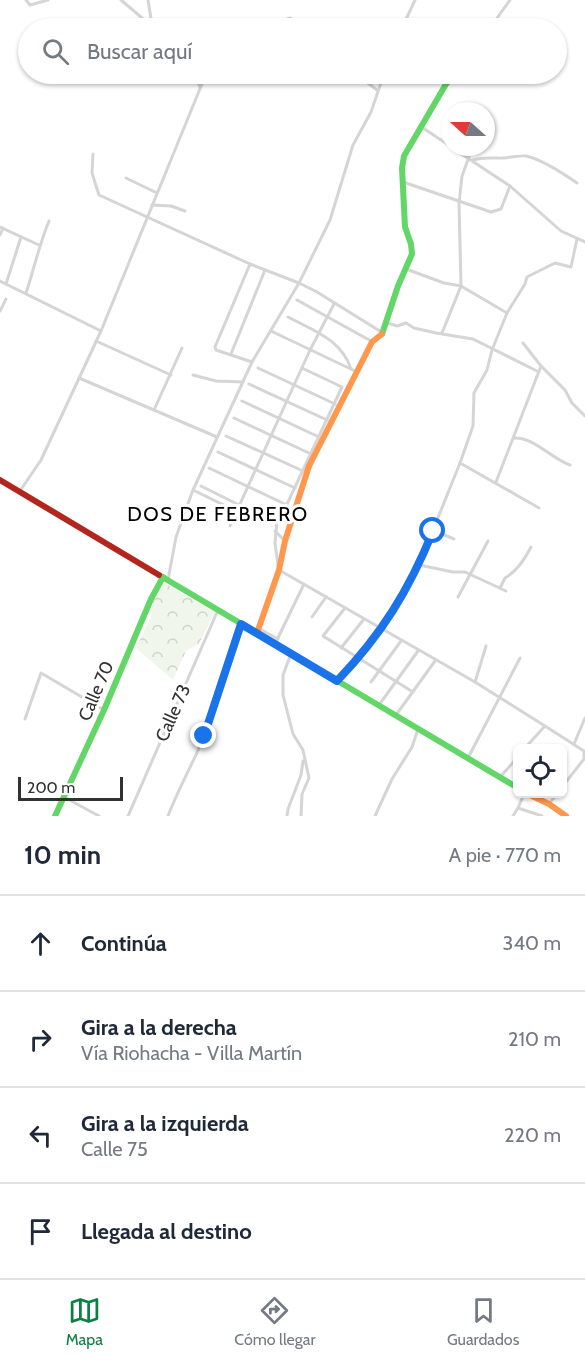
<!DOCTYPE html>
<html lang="es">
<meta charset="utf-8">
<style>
body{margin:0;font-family:Cabin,sans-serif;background:#f2f2f3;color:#1f2937}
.controls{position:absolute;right:18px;bottom:18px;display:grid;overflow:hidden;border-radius:9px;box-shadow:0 2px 4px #0004}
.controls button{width:54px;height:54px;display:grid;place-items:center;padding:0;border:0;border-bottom:2px solid #e0e1e3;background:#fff;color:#1f2937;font:30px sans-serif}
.compass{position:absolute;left:441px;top:102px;width:54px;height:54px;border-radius:50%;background:#fff;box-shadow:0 2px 4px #0004;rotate:291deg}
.scale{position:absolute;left:18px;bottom:15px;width:105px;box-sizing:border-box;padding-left:6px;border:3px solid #313131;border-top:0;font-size:16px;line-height:21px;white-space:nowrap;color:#313131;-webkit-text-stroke:4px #fff;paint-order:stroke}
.stop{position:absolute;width:18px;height:18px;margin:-14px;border:4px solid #1a73e8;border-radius:50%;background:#fff}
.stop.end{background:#1a73e8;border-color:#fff;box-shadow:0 2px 6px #0008}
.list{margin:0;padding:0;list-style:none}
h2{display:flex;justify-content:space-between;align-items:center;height:78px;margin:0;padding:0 24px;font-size:26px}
h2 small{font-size:20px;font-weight:400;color:#747a83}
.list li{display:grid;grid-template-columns:39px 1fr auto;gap:18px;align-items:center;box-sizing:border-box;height:96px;padding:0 24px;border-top:2px solid #e0e1e3}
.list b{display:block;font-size:22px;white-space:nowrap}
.list p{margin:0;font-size:20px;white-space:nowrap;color:#747a83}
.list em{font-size:20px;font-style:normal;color:#747a83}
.icon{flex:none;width:33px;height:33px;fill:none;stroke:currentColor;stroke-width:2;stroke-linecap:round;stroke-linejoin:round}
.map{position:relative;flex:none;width:585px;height:816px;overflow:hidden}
.search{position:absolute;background:#fff;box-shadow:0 2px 4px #0004;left:18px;right:18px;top:18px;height:66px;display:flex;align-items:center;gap:15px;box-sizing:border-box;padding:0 21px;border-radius:33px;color:#747a83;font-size:22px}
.sheet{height:462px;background:#fff}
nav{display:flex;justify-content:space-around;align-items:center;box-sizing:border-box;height:84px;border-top:2px solid #e0e1e3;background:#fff;font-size:16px;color:#747a83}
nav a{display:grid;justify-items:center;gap:3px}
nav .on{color:#0b8043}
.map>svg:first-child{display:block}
.forest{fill:url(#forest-crowns)}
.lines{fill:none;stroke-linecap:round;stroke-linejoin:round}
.street{stroke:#d5d5d5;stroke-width:3}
.fast{stroke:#63d668;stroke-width:6}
.slow{stroke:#ff974d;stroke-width:6}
.jam{stroke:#b3261e;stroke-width:6}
.route{stroke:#1a73e8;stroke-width:8}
.labels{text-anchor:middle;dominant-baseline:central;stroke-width:6;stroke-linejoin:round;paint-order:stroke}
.street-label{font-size:18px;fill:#313131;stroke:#fff}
.neighbourhood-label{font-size:20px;letter-spacing:1.5px;fill:#000;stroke:#fff}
</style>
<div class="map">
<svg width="585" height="816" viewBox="0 0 585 816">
<defs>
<pattern id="forest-crowns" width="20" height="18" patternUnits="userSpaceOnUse" patternTransform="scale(1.5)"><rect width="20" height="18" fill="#f1f6ed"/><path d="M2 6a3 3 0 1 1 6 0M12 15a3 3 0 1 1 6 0" fill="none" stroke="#cfd3cc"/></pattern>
</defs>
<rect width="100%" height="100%" fill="#fff"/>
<!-- forest -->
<path class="forest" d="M164 583 215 612 199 644 186 651 173 680 136 648 151 616 153 601Z"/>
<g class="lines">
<!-- street -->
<g class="street">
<path d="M26 0 30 5 48 0"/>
<path d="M121 0 154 28"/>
<path d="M148 0 152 25"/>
<path d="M227 28 231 22"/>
<path d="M266 28 290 18 302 28"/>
<path d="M402 28 415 0"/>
<path d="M490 28 510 0"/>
<path d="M194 74 200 87"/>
<path d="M356 74 377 90"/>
<path d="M420 126 450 146"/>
<path d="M451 147 510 186 561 231 585 242"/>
<path d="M93 154 92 173 99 195 250 264 299 283 317 292 383 333"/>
<path d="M473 160C482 157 488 158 497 158 506 159 517 155 526 156 540 159 564 174 577 183"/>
<path d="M126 178 157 193"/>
<path d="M403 182 491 212 501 209 510 186"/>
<path d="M152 205 171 206 185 211"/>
<path d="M0 227 39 245"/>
<path d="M0 235 3 228"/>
<path d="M250 264 215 347 216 350 252 362"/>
<path d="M406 269 444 283 461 286 507 313"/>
<path d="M0 281 101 331"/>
<path d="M6 284 21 237"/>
<path d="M26 293C34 269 39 245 49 221"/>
<path d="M297 300 371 341"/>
<path d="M0 311 6 299"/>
<path d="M288 317C314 331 341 339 351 369"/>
<path d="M388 323 397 326 406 323 414 328 436 333 473 339 539 372"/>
<path d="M271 331 357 372"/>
<path d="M442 333 461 286 459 203 462 176 469 157"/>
<path d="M96 341 171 375"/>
<path d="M523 343 541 366 565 390 572 403 585 416"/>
<path d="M231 354 265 270"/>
<path d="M258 368 335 404"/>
<path d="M193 375 216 381 243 382"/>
<path d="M79 378 217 437"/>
<path d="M249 384 327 420"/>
<path d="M242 401 319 437"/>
<path d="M154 410 182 348"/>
<path d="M234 418 311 454"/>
<path d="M226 436 303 471"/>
<path d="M514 438C534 437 552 459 570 465"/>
<path d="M218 452 295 488"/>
<path d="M460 463 539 508"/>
<path d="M209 468 287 505"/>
<path d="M496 482 541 366"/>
<path d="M201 486 239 505 277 521"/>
<path d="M193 490 236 511"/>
<path d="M20 491 41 460 101 331 206 74"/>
<path d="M230 526 310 350 334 304"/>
<path d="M433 530 454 539"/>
<path d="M275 531 285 541"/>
<path d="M278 565 275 543 277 521 280 519 342 387 302 368"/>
<path d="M419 565 453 572H465L506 591"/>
<path d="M279 570 475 682 545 726"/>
<path d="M168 580 176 537 193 490 252 362 299 283 330 220 353 145 371 112 384 74"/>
<path d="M500 588 505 578C517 571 524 560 531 547"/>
<path d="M458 597 488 541"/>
<path d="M345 608 323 636 413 692"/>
<path d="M312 617 326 597"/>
<path d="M258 628 278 639"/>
<path d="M275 644 304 584"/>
<path d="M341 648 364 619"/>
<path d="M291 654 283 675V695L293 734 303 750 309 778 302 794 301 816"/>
<path d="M337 680 382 630 401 600 419 565 460 463 473 426 474 393 487 370 492 350 507 313 525 284 527 277 555 263 571 267 577 239"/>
<path d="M371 682 401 641"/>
<path d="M475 682 486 646"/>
<path d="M379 705 418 651"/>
<path d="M396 715 435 661"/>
<path d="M25 719 41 673 104 710"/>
<path d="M574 744 585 718"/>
<path d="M525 748 545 726 584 751V759L562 787"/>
<path d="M468 758 520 658"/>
<path d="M500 777 518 757"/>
<path d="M524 794 518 808 542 816"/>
<path d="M64 797 99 816"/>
<path d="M549 804 557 794"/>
<path d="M128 816 218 610"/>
<path d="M168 816C178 790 192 765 203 739 218 701 229 662 241 624"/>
<path d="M287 816 288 809 301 775 303 761"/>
<path d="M375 816 392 779 412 747 418 729"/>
<path d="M513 816 518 808"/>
</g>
<!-- fast -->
<g class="fast">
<path d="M382 334 398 286 412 254 411 244 405 227 402 168 404 156 446 84 456 74"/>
<path d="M159 575 518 788"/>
<path d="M55 816 104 710 151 599 163 577"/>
</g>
<!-- slow -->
<g class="slow">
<path d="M257 633 279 570 285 541 309 466 372 342 382 334"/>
<path d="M528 794 549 804 566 816"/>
</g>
<!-- jam -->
<path class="jam" d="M0 480 159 575"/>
</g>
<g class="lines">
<!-- route -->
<path class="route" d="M204 736 241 624 337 681C382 634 409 590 433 531"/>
</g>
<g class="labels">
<!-- street labels -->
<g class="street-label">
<text transform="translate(96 691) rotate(-67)">Calle 70</text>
<text transform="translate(173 713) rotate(-66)">Calle 73</text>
</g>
<!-- neighbourhood labels -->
<g class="neighbourhood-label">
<text x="218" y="514">DOS DE FEBRERO</text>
</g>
</g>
</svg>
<div class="controls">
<button><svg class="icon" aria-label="locate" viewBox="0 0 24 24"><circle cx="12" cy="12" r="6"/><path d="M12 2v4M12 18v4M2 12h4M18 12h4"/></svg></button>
</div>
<svg class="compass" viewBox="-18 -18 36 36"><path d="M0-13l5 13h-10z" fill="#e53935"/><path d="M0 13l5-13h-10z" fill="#747a83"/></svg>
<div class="scale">200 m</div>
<div class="stop" style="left:433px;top:531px"></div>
<div class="stop end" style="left:204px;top:736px"></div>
<div class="search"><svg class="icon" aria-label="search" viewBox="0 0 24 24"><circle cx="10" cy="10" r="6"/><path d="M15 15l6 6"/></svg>Buscar aquí</div>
</div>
<section class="sheet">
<h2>10 min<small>A pie · 770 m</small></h2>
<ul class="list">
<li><svg class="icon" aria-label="ahead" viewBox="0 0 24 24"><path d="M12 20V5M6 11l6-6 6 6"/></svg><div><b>Continúa</b></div><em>340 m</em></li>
<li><svg class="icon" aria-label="right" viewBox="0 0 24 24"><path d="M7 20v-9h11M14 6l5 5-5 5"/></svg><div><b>Gira a la derecha</b><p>Vía Riohacha - Villa Martín</p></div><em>210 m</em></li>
<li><svg class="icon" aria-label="left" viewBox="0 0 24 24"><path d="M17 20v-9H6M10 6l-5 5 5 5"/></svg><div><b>Gira a la izquierda</b><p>Calle 75</p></div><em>220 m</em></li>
<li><svg class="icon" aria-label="arrive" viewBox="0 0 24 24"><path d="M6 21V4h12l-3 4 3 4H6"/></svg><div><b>Llegada al destino</b></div></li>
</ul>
</section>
<nav>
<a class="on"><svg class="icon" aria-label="map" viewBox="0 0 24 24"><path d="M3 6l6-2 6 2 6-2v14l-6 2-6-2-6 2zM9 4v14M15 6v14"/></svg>Mapa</a>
<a><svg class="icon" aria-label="directions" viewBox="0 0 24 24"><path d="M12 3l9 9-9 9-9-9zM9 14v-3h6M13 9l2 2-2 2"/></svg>Cómo llegar</a>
<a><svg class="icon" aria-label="saved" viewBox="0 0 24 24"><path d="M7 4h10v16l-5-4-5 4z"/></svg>Guardados</a>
</nav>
